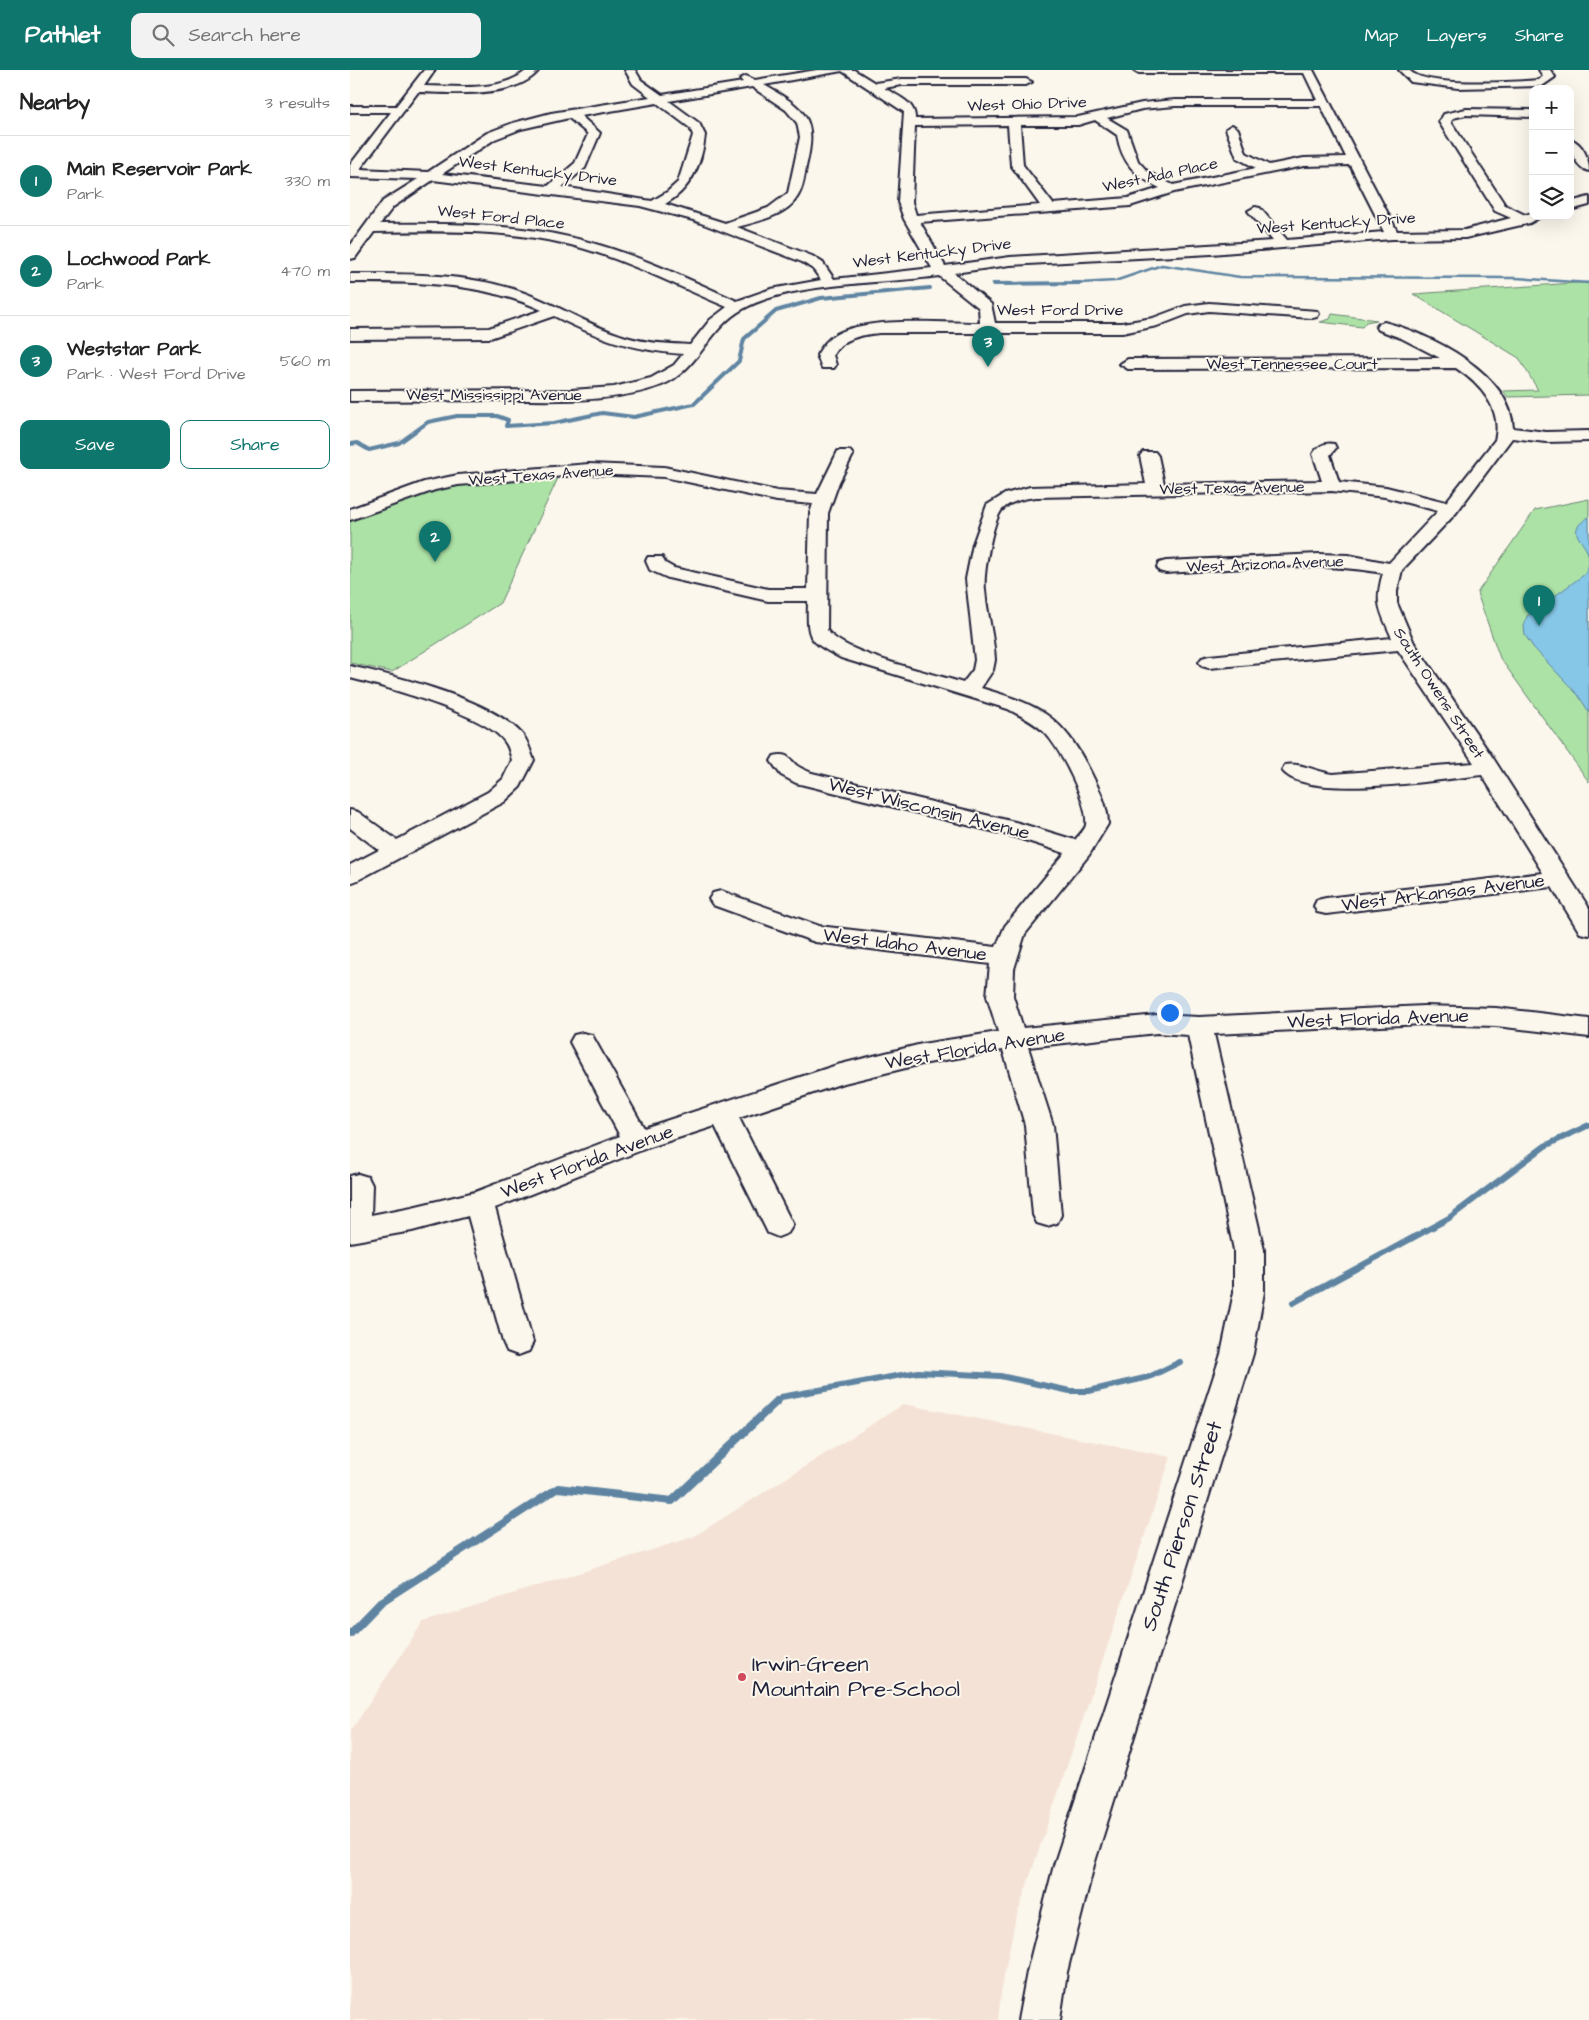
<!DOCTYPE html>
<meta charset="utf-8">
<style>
body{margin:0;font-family:"Architects Daughter",sans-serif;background:#f2f2f2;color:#222}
.controls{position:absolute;right:15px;top:15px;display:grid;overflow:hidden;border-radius:10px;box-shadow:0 5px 20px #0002}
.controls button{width:45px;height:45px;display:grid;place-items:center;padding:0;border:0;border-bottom:1px solid #e0e0e0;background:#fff;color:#222;font:25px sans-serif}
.you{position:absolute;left:819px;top:942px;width:18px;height:18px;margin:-12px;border:4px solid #fff;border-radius:50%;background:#1a73e8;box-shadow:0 0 0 8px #1a73e833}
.badge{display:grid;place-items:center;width:32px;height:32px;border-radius:50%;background:#0f766e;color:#fff;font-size:16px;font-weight:700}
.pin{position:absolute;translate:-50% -41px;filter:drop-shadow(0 1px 2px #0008)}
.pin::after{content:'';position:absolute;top:26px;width:18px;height:15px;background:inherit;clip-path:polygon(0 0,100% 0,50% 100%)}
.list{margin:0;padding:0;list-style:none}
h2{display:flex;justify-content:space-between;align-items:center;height:65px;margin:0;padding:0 20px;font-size:21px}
h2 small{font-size:16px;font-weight:400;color:#767676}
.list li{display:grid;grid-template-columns:32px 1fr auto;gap:15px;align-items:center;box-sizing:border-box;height:90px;padding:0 20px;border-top:1px solid #e0e0e0}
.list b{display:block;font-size:19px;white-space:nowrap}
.list p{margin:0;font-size:16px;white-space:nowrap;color:#767676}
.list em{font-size:16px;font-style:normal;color:#767676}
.actions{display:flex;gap:10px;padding:15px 20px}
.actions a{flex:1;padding:11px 0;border:1px solid #0f766e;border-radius:10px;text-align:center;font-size:18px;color:#0f766e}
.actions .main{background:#0f766e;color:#fff}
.icon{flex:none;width:28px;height:28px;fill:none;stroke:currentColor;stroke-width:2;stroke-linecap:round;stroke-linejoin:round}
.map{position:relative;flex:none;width:1239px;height:1950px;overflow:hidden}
header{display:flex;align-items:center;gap:30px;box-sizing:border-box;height:70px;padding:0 25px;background:#0f766e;color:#fff}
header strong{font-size:24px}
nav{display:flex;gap:28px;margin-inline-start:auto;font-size:18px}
.search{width:350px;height:45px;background:#f2f2f2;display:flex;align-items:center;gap:12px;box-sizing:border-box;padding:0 18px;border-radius:10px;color:#767676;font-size:19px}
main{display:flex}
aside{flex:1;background:#fff}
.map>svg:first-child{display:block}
.built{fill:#f5e2d6}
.green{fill:#ace2a5;stroke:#678270}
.water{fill:#86c6e7;stroke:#5e84a2}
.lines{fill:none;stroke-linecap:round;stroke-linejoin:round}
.stream-far3{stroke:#5e84a2;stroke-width:2.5}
.stream-far2{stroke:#5e84a2;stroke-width:4}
.stream-far1{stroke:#5e84a2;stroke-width:6}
.stream{stroke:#5e84a2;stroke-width:8}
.minor-casing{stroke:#22223b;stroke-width:4}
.minor{fill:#fbf7ec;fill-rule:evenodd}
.poi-dot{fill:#d1495b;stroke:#fbf7ec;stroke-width:2}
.labels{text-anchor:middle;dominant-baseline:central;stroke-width:4;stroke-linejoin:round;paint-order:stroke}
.far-street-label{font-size:16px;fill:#22223b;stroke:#fbf7ec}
.street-label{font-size:19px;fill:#22223b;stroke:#fbf7ec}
.near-street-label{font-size:22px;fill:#22223b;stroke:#fbf7ec}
.near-poi-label{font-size:22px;fill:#22223b;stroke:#fbf7ec;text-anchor:start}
</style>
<header>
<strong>Pathlet</strong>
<div class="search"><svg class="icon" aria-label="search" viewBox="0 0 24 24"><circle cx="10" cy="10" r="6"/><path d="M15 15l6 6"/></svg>Search here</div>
<nav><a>Map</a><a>Layers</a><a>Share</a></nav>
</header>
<main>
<aside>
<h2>Nearby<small>3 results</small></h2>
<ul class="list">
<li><span class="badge">1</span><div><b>Main Reservoir Park</b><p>Park</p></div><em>330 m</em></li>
<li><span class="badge">2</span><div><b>Lochwood Park</b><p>Park</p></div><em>470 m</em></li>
<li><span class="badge">3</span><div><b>Weststar Park</b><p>Park · West Ford Drive</p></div><em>560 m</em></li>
</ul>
<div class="actions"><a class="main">Save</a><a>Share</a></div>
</aside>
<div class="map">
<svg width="1239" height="1950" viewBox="0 0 1239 1950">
<rect width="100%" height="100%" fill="#fbf7ec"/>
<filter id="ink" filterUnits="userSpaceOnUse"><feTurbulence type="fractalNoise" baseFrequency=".02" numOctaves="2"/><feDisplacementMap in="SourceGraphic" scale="10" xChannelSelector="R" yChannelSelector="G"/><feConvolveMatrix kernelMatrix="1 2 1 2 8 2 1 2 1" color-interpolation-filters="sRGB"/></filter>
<g filter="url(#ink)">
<!-- built -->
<path class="built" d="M554 1334 821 1387 665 1851 652 1916 648 1950H0V1662L73 1552 343 1467Z"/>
<!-- green -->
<g class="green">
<path d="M1239 212V325L1158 327 1153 321 1188 320 1169 288 1063 224Z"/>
<path d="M982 244 1027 250 1016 252 1012 257 970 252 980 249Z"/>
<path d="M209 406 150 533 42 602 0 593V450L67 426 114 414Z"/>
<path d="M1239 429V712L1150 588 1127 523 1185 440Z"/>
</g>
<!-- water -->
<g class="water">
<path d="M1239 447V488C1237 470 1212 463 1239 447Z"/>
<path d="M1239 495V642L1228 625 1183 577 1175 565 1174 556 1177 546 1235 504Z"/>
</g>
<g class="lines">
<!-- stream-far3 -->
<g class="stream-far3">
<path d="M643 214H666"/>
<path d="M712 214 765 211 812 195 890 207 1166 208 1239 213"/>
</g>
<!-- stream-far2 -->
<g class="stream-far2">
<path d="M643 214 731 213"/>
<path d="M0 374 7 373 19 380 49 373 78 352 107 346H147L158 350 156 356 204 353 252 343 284 347 344 334 389 291 394 269 426 241 471 228 580 218"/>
</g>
<!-- stream-far1 -->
<g class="stream-far1">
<path d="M943 1233 1099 1148 1195 1076 1239 1055"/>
<path d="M426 1332 431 1327 568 1302 650 1306 720 1321H739L799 1307 830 1292"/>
</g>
<!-- stream -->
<path class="stream" d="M0 1564 31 1532 208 1418 322 1431 428 1330"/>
<defs>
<g id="minor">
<path d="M74 0H85L74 16C106 16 151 23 177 0H189C166 29 103 23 68 22L10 99 78 102 137 63 163 53 201 43 300 27 283 14 275 0H285L291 10 312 25 393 12 390 9 396 6 405 10 467 0H504L525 13 552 9H676L682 12 676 15H552L534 18C547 26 566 32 565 49L728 47 792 33 825 30H967L954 3H789L784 0H963L1047 161 1115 160 1161 148 1145 141 1089 52 1094 44 1116 39 1183 40V47L1116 45 1103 48 1101 52 1155 135 1175 145 1183 143V146H1192L1180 153 1115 168 1042 169 861 184 660 195 604 203 641 234 645 253H772L803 248 835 236 859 233 967 241 969 244 967 247 962 248 859 241 838 244 807 256 772 263H529C511 265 492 268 483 285L486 295 484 298H472L467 285C472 277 476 270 485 265 517 246 592 253 630 253L629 238 589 206C532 214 441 212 393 239 358 258 349 300 312 315 265 333 211 330 162 330 108 330 54 331 0 331V321L221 320 264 317 301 308 324 295 333 284C281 280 250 269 204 246L140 268 0 269V259L139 258 192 240C131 212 66 212 0 212V204C54 204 111 203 163 219 202 231 236 255 276 267 296 273 319 274 340 275L360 250 377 237C325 215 275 189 221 175 157 159 90 161 24 162L5 188 0 189V176L33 131 68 109 0 107V95L41 42H0V36H46ZM492 1 554 42 548 132 554 149 582 198 484 209 473 193 462 186 387 157C406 152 429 147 443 133 452 123 454 110 456 97 468 48 456 39 414 15ZM402 17 436 40 447 53 450 67 438 123 418 138 375 153 315 134C340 120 352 94 355 65L349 53 319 31ZM307 33 340 58 343 65 328 112 317 122 302 131 212 117 235 98 250 63 231 46ZM825 36H971L996 87 954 88 919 95 896 83 888 59 882 55 876 59 887 88 906 98 823 115 798 102 788 91 777 60 757 48 792 39ZM219 48 238 64 225 93 198 116 92 104 145 69 171 59ZM745 50 767 65C772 93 785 106 810 118L778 128 703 134 673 95 670 55H728ZM658 55 661 95 690 135 566 145 562 132 565 56ZM1000 95 1034 162 937 170 910 138 905 137 898 141 923 171 660 187 595 196 570 152 780 136 824 122 954 96ZM83 110 290 136 343 150 452 192 463 199 471 210 421 219 387 231C342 211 297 189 249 175 178 153 104 153 30 154L43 137Z"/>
<path d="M1049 0H1059C1074 18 1164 12 1189 10L1193 6 1189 0H1200L1205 7 1192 16 1108 18 1061 12Z"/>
<path d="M1220 69C1233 73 1239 89 1239 101 1226 98 1220 81 1220 69Z"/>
<path d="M1239 127V135L1220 140V132Z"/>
<path d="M1034 252C1080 264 1161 303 1163 358L1196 362 1239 361V371L1196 372 1162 368 1106 443 1052 500 1047 521V533L1064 573 1143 688 1239 838V865L1230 863 1202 817 976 844 967 842 964 836 967 830 976 828 1193 803 1132 705C1094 709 954 732 932 700L935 695C949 692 967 702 983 704L1124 693 1048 580 859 598 852 596 849 592 852 588 859 586 1042 568C1030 540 1024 534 1033 503 961 490 888 499 816 503L809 501 807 497 809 493 816 491 969 484 998 485 1039 493 1088 441 1035 427 982 421 687 427C676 428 659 431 651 441 642 454 633 504 635 520 637 544 644 566 645 590L643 600 631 618C691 636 712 645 741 703 749 719 758 736 758 754L739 785 675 864 664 899 663 926 673 958 807 945 849 947 1074 936 1146 938 1239 949V967L1146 956 1074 954 864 964 914 1180V1222L903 1284 744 1795 717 1902 710 1950H668L677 1902 704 1795 871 1284 884 1222V1180L838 965 807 963 678 977 703 1055 711 1145 707 1153 697 1156 687 1153 683 1145 675 1055 653 980 572 994 490 1014 389 1048 443 1155 438 1163 428 1167 418 1163 365 1056 297 1078 145 1138 183 1272 179 1281 168 1285 157 1281 153 1272 118 1146 62 1161 0 1172V1106L8 1104 18 1107 22 1115 21 1145 62 1137 125 1122 270 1066 220 972 224 965 233 963 242 965 294 1058 487 995 572 974 648 962 637 926 640 894 465 872 363 835 359 829 363 823 371 821 469 856 646 877 655 856 715 783 662 766 446 713 431 705 421 691 424 686C437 683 438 687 446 695 450 698 457 701 462 703L669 753 725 770C728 766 735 760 736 755 739 734 710 679 696 664 686 653 671 646 658 639L491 588C457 570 457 569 458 531H418L318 508 300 500 296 491 298 487H312L315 493 324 498 418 519H458L460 443 463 434 427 431 314 407 239 404 108 415 85 420 0 450V439L74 412 108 405 239 394 314 397 427 421 467 424 488 381H500L503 385 489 412 478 443 477 560C493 584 583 603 613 613L623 600 625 590 616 509 623 474 637 435 655 424 680 417 796 414 790 386 793 382H805L808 386 814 414 972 411 963 384C968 376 974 372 984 374L986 378 980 385 989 412 1036 417 1096 432 1145 370C1153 339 1130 314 1106 298L778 299 770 294 778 289 1090 288 1051 268 1029 260 1026 257 1029 254Z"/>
<path d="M0 596C45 606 139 629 171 663 178 670 180 681 184 690L170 717 154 732 8 810 0 813V795L29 780 0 758V740L8 742 47 770 138 722 153 709 162 690C160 684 159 677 155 672 138 645 33 616 0 608Z"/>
</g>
</defs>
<!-- minor casing -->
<use href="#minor" class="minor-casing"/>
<!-- minor -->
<use href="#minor" class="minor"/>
</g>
</g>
<!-- markers -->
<circle class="poi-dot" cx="392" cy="1607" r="5"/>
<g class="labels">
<!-- far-street labels -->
<g class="far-street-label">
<text transform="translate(677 34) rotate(-2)">West Ohio Drive</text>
<text transform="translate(188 101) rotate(7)">West Kentucky Drive</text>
<text transform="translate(810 105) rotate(-12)">West Ada Place</text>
<text transform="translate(151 147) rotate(6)">West Ford Place</text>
<text transform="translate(986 153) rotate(-4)">West Kentucky Drive</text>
<text transform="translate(582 183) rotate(-7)">West Kentucky Drive</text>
<text x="710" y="240">West Ford Drive</text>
<text x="942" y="294">West Tennessee Court</text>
<text x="144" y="325">West Mississippi Avenue</text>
<text transform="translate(191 405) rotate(-4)">West Texas Avenue</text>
<text transform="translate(882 418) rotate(-1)">West Texas Avenue</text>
<text transform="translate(915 494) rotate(-2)">West Arizona Avenue</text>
<text transform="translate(1089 623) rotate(57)">South Owens Street</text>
</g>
<!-- street labels -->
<g class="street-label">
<text transform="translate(579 739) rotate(14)">West Wisconsin Avenue</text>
<text transform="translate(1093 823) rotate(-7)">West Arkansas Avenue</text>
<text transform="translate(555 875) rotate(7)">West Idaho Avenue</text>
<text transform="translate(1028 949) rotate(-2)">West Florida Avenue</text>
<text transform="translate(625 979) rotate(-9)">West Florida Avenue</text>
<text transform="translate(237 1092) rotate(-20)">West Florida Avenue</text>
</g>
<!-- near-street labels -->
<g class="near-street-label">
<text transform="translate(832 1456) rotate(-72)">South Pierson Street</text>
</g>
<!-- near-poi labels -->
<g class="near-poi-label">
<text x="402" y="1594">Irwin-Green<tspan x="402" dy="25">Mountain Pre-School</tspan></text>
</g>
</g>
</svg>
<div class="controls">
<button>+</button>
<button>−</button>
<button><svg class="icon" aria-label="layers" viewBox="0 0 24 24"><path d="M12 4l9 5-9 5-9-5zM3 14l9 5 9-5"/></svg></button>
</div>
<div class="you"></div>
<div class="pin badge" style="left:1189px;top:556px">1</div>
<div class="pin badge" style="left:85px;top:492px">2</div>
<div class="pin badge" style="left:638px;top:297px">3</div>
</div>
</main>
